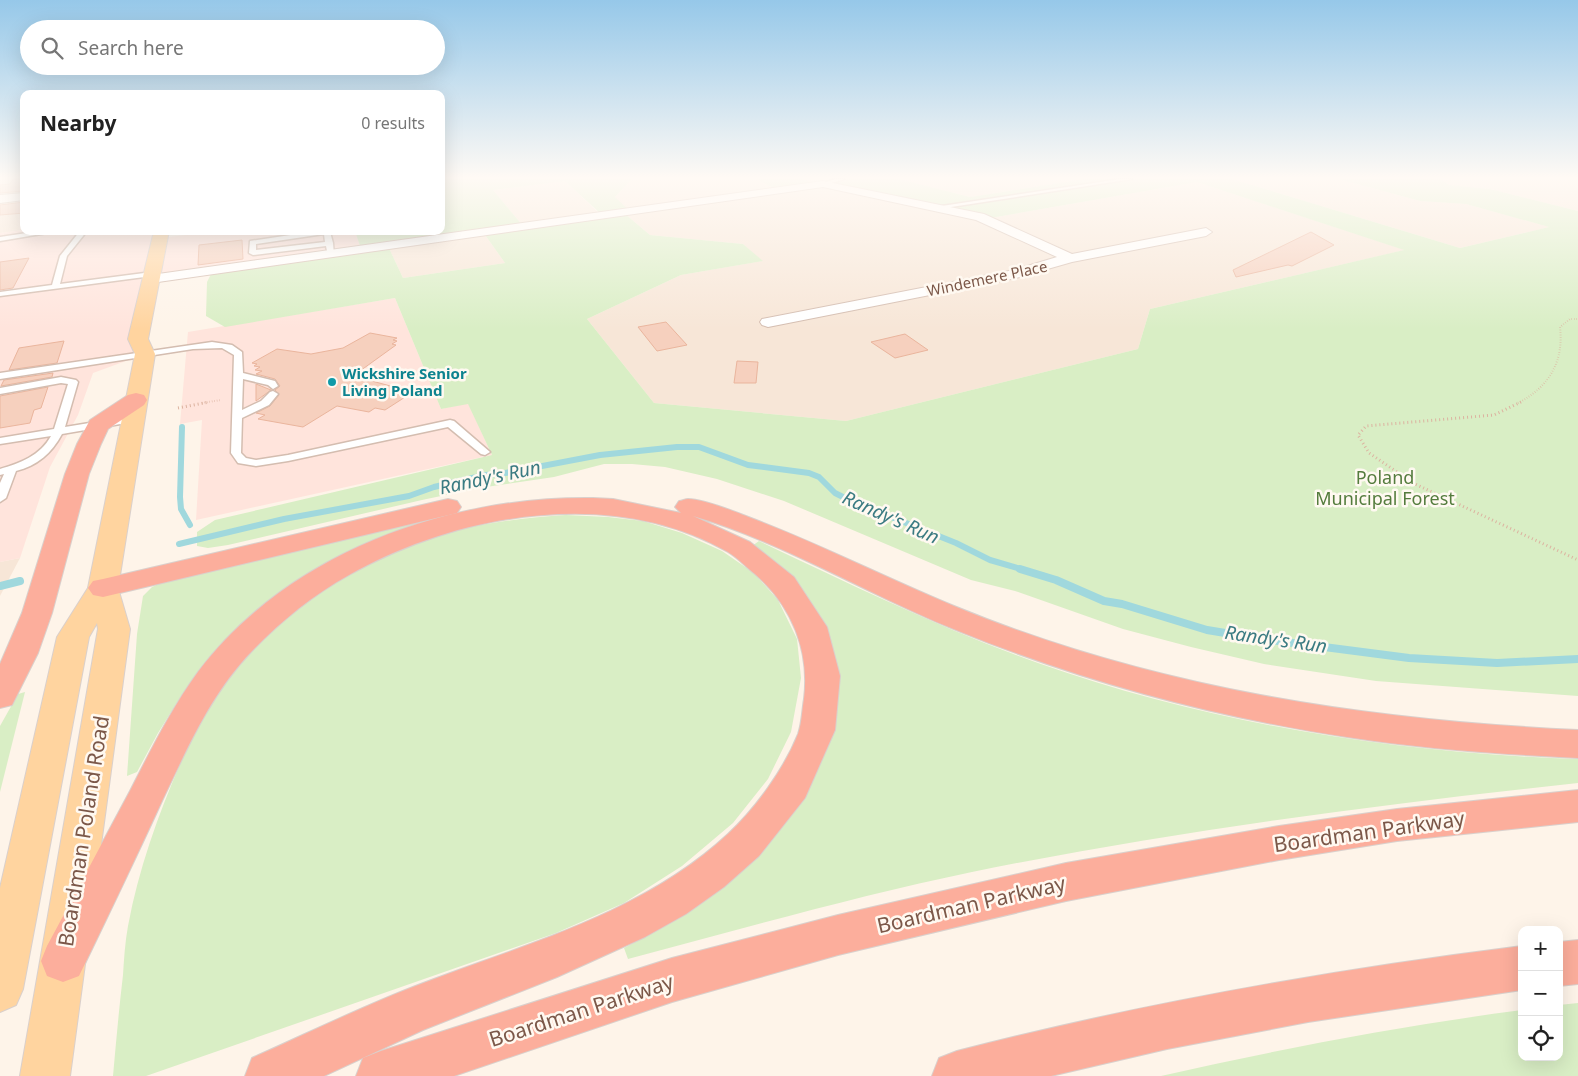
<!DOCTYPE html>
<meta charset="utf-8">
<style>
body{margin:0;font-family:"Noto Sans",sans-serif;background:#f2f2f2;color:#222}
.controls{position:absolute;right:15px;bottom:15px;display:grid;overflow:hidden;border-radius:10px;box-shadow:0 5px 20px #0002}
.controls button{width:45px;height:45px;display:grid;place-items:center;padding:0;border:0;border-bottom:1px solid #e0e0e0;background:#fff;color:#222;font:25px sans-serif}
.list{margin:0;padding:0;list-style:none}
h2{display:flex;justify-content:space-between;align-items:center;height:65px;margin:0;padding:0 20px;font-size:21px}
h2 small{font-size:16px;font-weight:400;color:#767676}
.icon{flex:none;width:28px;height:28px;fill:none;stroke:currentColor;stroke-width:2;stroke-linecap:round;stroke-linejoin:round}
.map{position:relative;flex:none;width:1578px;height:1076px;overflow:hidden}
.search{position:absolute;background:#fff;box-shadow:0 5px 20px #0002;left:20px;top:20px;width:425px;height:55px;display:flex;align-items:center;gap:12px;box-sizing:border-box;padding:0 18px;border-radius:28px;color:#767676;font-size:19px}
.panel{position:absolute;background:#fff;box-shadow:0 5px 20px #0002;left:20px;top:90px;width:425px;height:145px;border-radius:10px}
.map>svg:first-child{display:block}
.residential{fill:#f7e6d7}
.commercial{fill:#ffe4dc}
.green{fill:#d9eec5;fill-rule:evenodd}
.lines{fill:none;stroke-linecap:round;stroke-linejoin:round}
.stream-far1{stroke:#a0d8dd;stroke-width:6}
.stream{stroke:#a0d8dd;stroke-width:8}
.building{fill:#f6d0be;stroke:#eab59d}
.service-casing{stroke:#d4bdb0;stroke-width:3}
.minor-casing{stroke:#d4bdb0;stroke-width:2}
.primary-casing{stroke:#dad0cc;stroke-width:2}
.motorway-casing{stroke:#dad0cc;stroke-width:2}
.path-far1{stroke:#dcb3a0;stroke-width:2;stroke-dasharray:0.5 2;stroke-linecap:butt}
.path{stroke:#dcb3a0;stroke-width:3;stroke-dasharray:1 3;stroke-linecap:butt}
.service{fill:#fff;fill-rule:evenodd}
.minor{fill:#fff;fill-rule:evenodd}
.primary{fill:#ffd49f;fill-rule:evenodd}
.motorway{fill:#fcae9c;fill-rule:evenodd}
.culture-dot{fill:#0f9aa8;stroke:#fff9f1;stroke-width:2}
.labels{text-anchor:middle;dominant-baseline:central;stroke-width:5;stroke-linejoin:round;paint-order:stroke}
.far-street-label{font-size:15px;fill:#7c5849;stroke:#fff9f1}
.far-culture-label{font-size:15px;font-weight:bold;fill:#0d838f;stroke:#fff9f1;text-anchor:start}
.park-label{font-size:18px;fill:#547c3d;stroke:#fff9f1}
.water-label{font-size:19px;font-style:italic;fill:#3b7b82;stroke:#fff9f1}
.near-street-label{font-size:21px;fill:#7c5849;stroke:#fff9f1}
</style>
<div class="map">
<svg width="1578" height="1076" viewBox="0 0 1578 1076">
<rect width="100%" height="100%" fill="#fef4e9"/>
<!-- residential -->
<g class="residential">
<path d="M0 179H24V230L0 233Z"/>
<path d="M632 179H757L779 191 814 185 803 179H841L824 184 985 219 1197 182 1405 250 1150 309 1138 349 846 421 654 403 587 319 681 275 762 261 743 244 650 235 624 213 615 197Z"/>
<path d="M899 179H1085L970 197Z"/>
<path d="M1232 179H1339L1420 201 1466 204 1550 227 1460 248Z"/>
<path d="M1440 179H1578V211L1490 189 1449 185Z"/>
<path d="M565 181 602 216 524 227 493 190Z"/>
<path d="M483 232 505 263 403 278 388 246Z"/>
<path d="M20 558 0 596V562Z"/>
</g>
<!-- commercial -->
<g class="commercial">
<path d="M24 230 162 231 161 238 219 231H355L361 249 151 279 145 354 93 373 78 415 50 467 20 558 0 562V233Z"/>
<path d="M395 298 441 409 468 403 492 455 196 520 202 420 180 424 188 332Z"/>
</g>
<!-- green -->
<g class="green">
<path d="M441 179H632L615 197 631 212 624 213 650 235 743 244 763 261 681 275 587 319 654 403 846 421 1138 349 1150 309 1404 250 1197 182 985 219 823 184 841 179H899L970 197 1085 179H1232L1460 248 1549 227 1466 204 1420 201 1339 179H1440L1449 185 1490 189 1578 211V696L1376 681 1264 664 1191 647 1123 629 1015 591 971 580 784 501 717 479 665 467 632 464H604L554 477 479 488 422 500 228 545 208 548 197 546V532L215 520 492 455 468 404 441 409 395 298 225 327 206 316 207 282 211 274 361 249 355 231H441ZM565 181 602 215 524 227 493 190ZM483 232 505 263 403 278 388 246Z"/>
<path d="M757 179H803L815 185 779 191Z"/>
<path d="M566 515 608 517 643 521 682 533 722 551 754 573 778 600 797 639 801 678 791 732 768 779 733 823 682 866 624 903 556 933 146 1076H113C116 1042 119 1009 123 975 124 959 125 942 128 926 139 867 160 809 185 753 195 731 206 705 221 685 261 634 314 587 373 559 433 530 501 519 566 515Z"/>
<path d="M423 518 424 525 236 630 208 660 181 696 158 733 137 772 127 776 137 634 143 596 152 587 167 580Z"/>
<path d="M759 541C850 584 942 629 1038 663 1211 724 1395 753 1578 759V783C1375 805 1172 831 972 872 856 896 742 929 628 959L624 948 647 936 684 912 762 849 829 642 818 613 800 588 752 546Z"/>
<path d="M25 692 0 792V726L18 694Z"/>
<path d="M1578 1003V1076H1161C1280 1049 1400 1026 1522 1010V1057H1559V1005Z"/>
</g>
<g class="lines">
<!-- stream-far1 -->
<g class="stream-far1">
<path d="M182 427 180 497 181 509 190 525"/>
<path d="M179 544 284 519 409 496 434 487 485 475 500 474 600 455 677 447H699L748 465 809 473 819 477 835 493 849 500 956 543 990 560 1024 570"/>
</g>
<!-- stream -->
<g class="stream">
<path d="M1020 569 1056 580 1104 601 1122 604 1207 630 1262 639 1409 658 1497 663 1578 659"/>
<path d="M0 586 20 581"/>
</g>
</g>
<!-- building -->
<g class="building">
<path d="M13 179H24V191L0 193V185L10 184Z"/>
<path d="M24 202V213L0 215V205Z"/>
<path d="M1311 232 1334 245 1292 266 1288 265 1236 277 1233 270Z"/>
<path d="M242 240 243 259 198 265 199 245Z"/>
<path d="M29 258 13 288 0 290V262Z"/>
<path d="M666 322 687 345 657 351 638 327Z"/>
<path d="M370 333 397 338 393 340 397 341 392 344 396 345 353 376 413 392 385 410 375 408 369 412 337 406 303 427 258 419 265 415 256 413 270 406 279 395 275 390 280 386 275 379 256 374 262 371 255 370 260 367 254 366 257 364 252 363 277 349 311 354 343 348Z"/>
<path d="M905 334 928 350 895 358 871 342Z"/>
<path d="M64 341 57 363 9 370 19 348Z"/>
<path d="M737 361 758 362 756 383H734Z"/>
<path d="M53 373 52 377 1 386 4 380Z"/>
<path d="M256 384 271 390 256 401Z"/>
<path d="M48 387 41 408 34 410 30 423 0 428V396Z"/>
</g>
<g class="lines">
<defs>
<g id="service">
<path d="M836 179H844L823 186 820 184Z"/>
<path d="M1120 179H1132L938 209 935 207Z"/>
<path d="M40 231H59L0 241V237Z"/>
<path d="M80 231H87L67 256 60 284 152 272 156 274 152 276 0 296V292L52 285 60 256Z"/>
<path d="M317 231 330 232 333 243 334 256H328L326 246 253 255 249 253 250 241ZM324 234 325 242 256 250V244Z"/>
<path d="M212 342 232 345 242 352 243 373 275 381 278 386 273 389 268 385 243 379 242 410 261 401 270 392 273 391 278 394 269 405 242 418 241 453 246 458 256 460 288 455 450 420 454 421 490 452 485 455 481 454 448 427 288 461 256 466 238 463 231 453 234 355 222 348 193 349 0 379V373Z"/>
<path d="M61 377 76 380 78 382 65 427 132 416 137 419 132 422 62 434C52 453 37 466 16 471L6 498 0 502V483L4 474 0 475V469C20 463 40 456 51 436L0 444V438L54 429 68 384 61 383 0 394V388Z"/>
</g>
<g id="minor">
<path d="M823 181 984 214 1072 254 1206 228 1212 232 1206 236 1072 262 1016 278 768 327 762 325 760 322 762 319 1014 270 1057 257 976 220 823 187 151 283 146 282 144 279 146 276 151 275Z"/>
<path d="M24 193V200L0 203V195Z"/>
</g>
<path id="primary" d="M154 231H169L148 339 155 354 118 588 130 629 70 1076H20L98 629 97 623 89 637 23 989 16 1005 0 1012V888L57 637 88 588 135 354 128 339Z"/>
<g id="motorway">
<path d="M136 393 144 395 147 400 144 405 108 429 101 444 89 474 52 613 38 653 12 705 0 708V664L22 613 65 474 77 444 90 420 128 395Z"/>
<path d="M593 498 613 499 681 513 675 507 679 501C682 501 685 499 688 499 703 499 736 512 751 518 820 544 886 578 954 606 1153 688 1364 720 1578 730V758C1501 754 1423 749 1347 737 1215 717 1085 682 961 632 871 597 786 543 693 516L750 542 794 577 827 627 840 676 835 730 805 798 759 856 724 887 686 914 645 937 557 977 423 1030 324 1076H245L252 1058C306 1034 359 1008 413 987 521 945 641 915 728 834 756 808 784 769 798 734 802 723 802 710 804 699 810 651 792 606 755 574 746 567 738 558 728 552 613 486 459 513 349 575 313 595 281 621 252 651 211 693 187 749 162 801 135 860 107 918 79 976L63 982 47 976 41 961 47 946C75 894 102 843 130 791 151 750 171 709 198 672 288 553 447 496 593 498Z"/>
<path d="M448 499 457 501 461 507 457 513 103 597 93 595 88 588 93 581 103 579Z"/>
<path d="M1578 790V822L1397 841 1279 860 1066 901 838 955 672 1002 454 1076H356L363 1058 381 1051 672 958 838 915 1066 863 1279 826 1397 809Z"/>
<path d="M1578 940V984L1559 986V942Z"/>
<path d="M1522 946V990L1308 1022 1167 1049 1051 1076H932L939 1058 957 1051C1143 1003 1331 970 1522 946Z"/>
</g>
</defs>
<!-- service casing -->
<use href="#service" class="service-casing"/>
<!-- minor casing -->
<use href="#minor" class="minor-casing"/>
<!-- primary casing -->
<use href="#primary" class="primary-casing"/>
<!-- motorway casing -->
<use href="#motorway" class="motorway-casing"/>
<!-- path-far1 -->
<g class="path-far1">
<path d="M202 403 221 400"/>
<path d="M1518 403C1549 387 1564 362 1560 327L1570 319H1578"/>
</g>
<!-- path -->
<g class="path">
<path d="M1521 402 1494 415 1366 426 1358 435 1369 453 1415 484 1578 560"/>
<path d="M178 408 209 402"/>
</g>
<!-- service -->
<use href="#service" class="service"/>
<!-- minor -->
<use href="#minor" class="minor"/>
<!-- primary -->
<use href="#primary" class="primary"/>
<!-- motorway -->
<use href="#motorway" class="motorway"/>
</g>
<!-- sky -->
<linearGradient id="sky" x2="0" y2="1"><stop stop-color="#96c8e9"/><stop offset="0.54" stop-color="#fffaf5"/><stop offset="1" stop-color="#fffaf5" stop-opacity="0"/></linearGradient>
<rect width="1578" height="329" fill="url(#sky)"/>
<!-- markers -->
<circle class="culture-dot" cx="332" cy="382" r="5"/>
<g class="labels">
<!-- far-street labels -->
<g class="far-street-label">
<text transform="translate(987 278) rotate(-12)">Windemere Place</text>
</g>
<!-- far-culture labels -->
<g class="far-culture-label">
<text x="342" y="373">Wickshire Senior<tspan x="342" dy="17">Living Poland</tspan></text>
</g>
<!-- park labels -->
<g class="park-label">
<text x="1385" y="477">Poland<tspan x="1385" dy="21">Municipal Forest</tspan></text>
</g>
<!-- water labels -->
<g class="water-label">
<text transform="translate(490 477) rotate(-12)">Randy's Run</text>
<text transform="translate(891 517) rotate(24)">Randy's Run</text>
<text transform="translate(1276 639) rotate(8)">Randy's Run</text>
</g>
<!-- near-street labels -->
<g class="near-street-label">
<text transform="translate(83 831) rotate(-81)">Boardman Poland Road</text>
<text transform="translate(1369 831) rotate(-8)">Boardman Parkway</text>
<text transform="translate(971 904) rotate(-13)">Boardman Parkway</text>
<text transform="translate(581 1010) rotate(-18)">Boardman Parkway</text>
</g>
</g>
</svg>
<div class="controls">
<button>+</button>
<button>−</button>
<button><svg class="icon" aria-label="locate" viewBox="0 0 24 24"><circle cx="12" cy="12" r="6"/><path d="M12 2v4M12 18v4M2 12h4M18 12h4"/></svg></button>
</div>
<div class="search"><svg class="icon" aria-label="search" viewBox="0 0 24 24"><circle cx="10" cy="10" r="6"/><path d="M15 15l6 6"/></svg>Search here</div>
<section class="panel">
<h2>Nearby<small>0 results</small></h2>
<ul class="list">
</ul>
</section>
</div>
